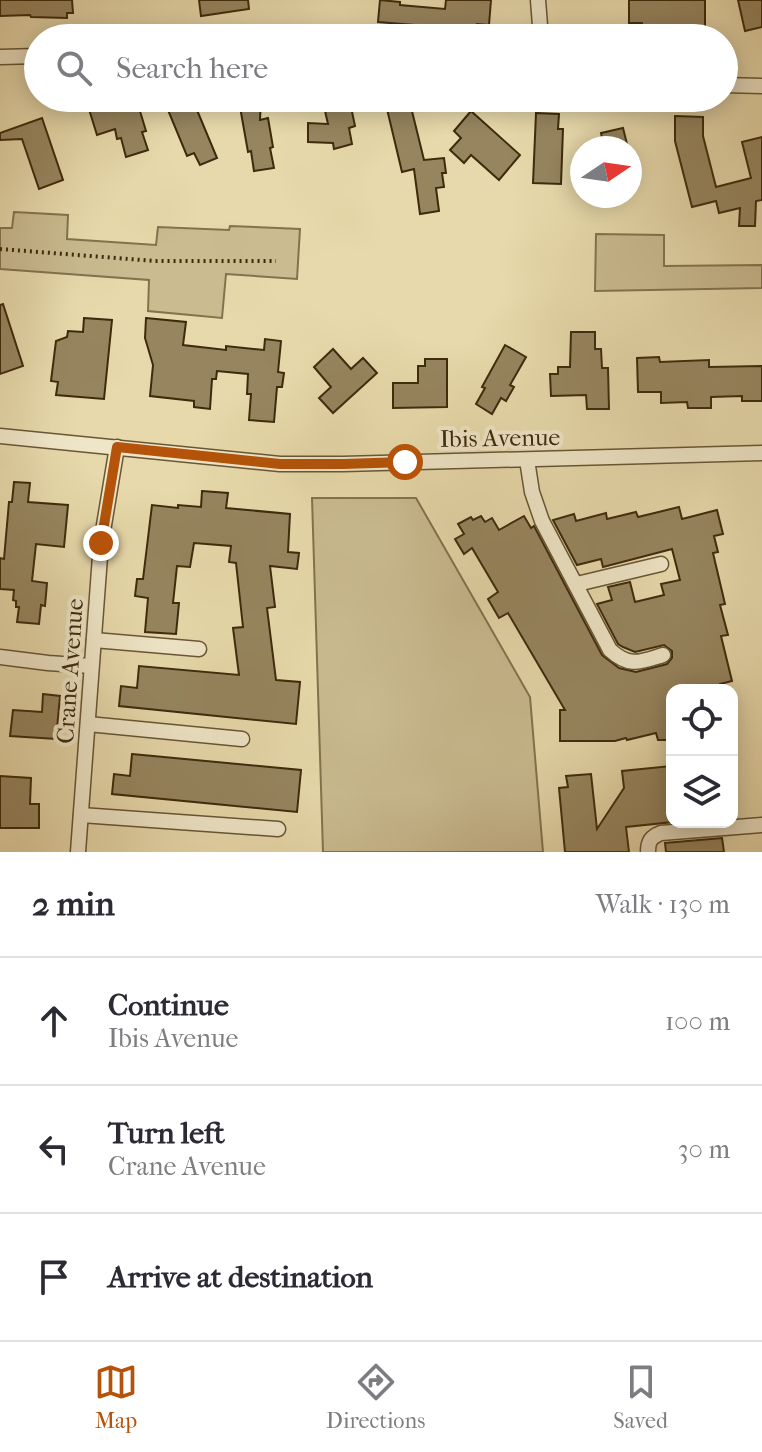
<!DOCTYPE html>
<meta charset="utf-8">
<style>
body{margin:0;font-family:"IM FELL French Canon",serif;background:#f7f7f7;color:#2b2b33}
.controls{position:absolute;right:24px;bottom:24px;display:grid;overflow:hidden;border-radius:16px;box-shadow:0 4px 20px #0003}
.controls button{width:72px;height:72px;display:grid;place-items:center;padding:0;border:0;border-bottom:2px solid #e1e1e2;background:#fff;color:#2b2b33;font:40px sans-serif}
.compass{position:absolute;left:570px;top:136px;width:72px;height:72px;border-radius:50%;background:#fff;box-shadow:0 4px 20px #0003;rotate:77deg}
.stop{position:absolute;width:24px;height:24px;margin:-18px;border:6px solid #b45309;border-radius:50%;background:#fff}
.stop.end{background:#b45309;border-color:#fff;box-shadow:0 2px 8px #0008}
.list{margin:0;padding:0;list-style:none}
h2{display:flex;justify-content:space-between;align-items:center;height:104px;margin:0;padding:0 32px;font-size:34px}
h2 small{font-size:26px;font-weight:400;color:#7c7c81}
.list li{display:grid;grid-template-columns:52px 1fr auto;gap:24px;align-items:center;box-sizing:border-box;height:128px;padding:0 32px;border-top:2px solid #e1e1e2}
.list b{display:block;font-size:30px;white-space:nowrap}
.list p{margin:0;font-size:26px;white-space:nowrap;color:#7c7c81}
.list em{font-size:26px;font-style:normal;color:#7c7c81}
.icon{flex:none;width:44px;height:44px;fill:none;stroke:currentColor;stroke-width:2;stroke-linecap:round;stroke-linejoin:round}
.map{position:relative;flex:none;width:762px;height:852px;overflow:hidden}
.search{position:absolute;background:#fff;box-shadow:0 4px 20px #0003;left:24px;right:24px;top:24px;height:88px;display:flex;align-items:center;gap:20px;box-sizing:border-box;padding:0 28px;border-radius:44px;color:#7c7c81;font-size:30px}
.sheet{height:488px;background:#fff}
nav{display:flex;justify-content:space-around;align-items:center;box-sizing:border-box;height:112px;border-top:2px solid #e1e1e2;background:#fff;font-size:22px;color:#7c7c81}
nav a{display:grid;justify-items:center;gap:4px}
nav .on{color:#b45309}
.map>svg:first-child{display:block}
.green{fill:#cabb90;stroke:#84724e;stroke-width:2}
.building{fill:#96855f;stroke:#3e2a0c;stroke-width:2}
.lines{fill:none;stroke-linecap:round;stroke-linejoin:round}
.minor-casing{stroke:#685634;stroke-width:17}
.path{stroke:#3e2a0c;stroke-width:4;stroke-dasharray:2 4;stroke-linecap:butt}
.minor{stroke:#efe6c8;stroke-width:14}
.route{stroke:#b45309;stroke-width:10}
.labels{text-anchor:middle;dominant-baseline:central;stroke-width:8;stroke-linejoin:round;paint-order:stroke}
.street-label{font-size:24px;fill:#3e2a0c;stroke:#efe6c8}
</style>
<div class="map">
<svg width="762" height="852" viewBox="0 0 762 852">
<rect width="100%" height="100%" fill="#e7d9ab"/>
<filter id="stains"><feTurbulence type="fractalNoise" baseFrequency=".0025" numOctaves="4"/><feColorMatrix values="0 0 0 0 .2 0 0 0 0 .09 0 0 0 0 .02 0 0 0 .5 -.17"/></filter>
<radialGradient id="worn" r=".72"><stop offset=".6" stop-color="#630" stop-opacity="0"/><stop offset="1" stop-color="#630" stop-opacity=".3"/></radialGradient>
<!-- green -->
<g class="green">
<path d="M14 212 68 215 67 239 156 245 158 227 229 230 230 226 300 229 297 279 226 274 222 318 148 311 149 280 0 269V228H12Z"/>
<path d="M596 234 664 235V266L762 265V288L595 291Z"/>
<path d="M312 498H416L530 697 543 852H323Z"/>
</g>
<!-- building -->
<g class="building">
<path d="M0 0H72L73 13H67V18L31 17 30 15 0 16Z"/>
<path d="M199 0H248L249 9 201 16Z"/>
<path d="M380 0 400 2V5L445 9 446 0H491L489 25 477 24 476 30 378 22Z"/>
<path d="M629 0H705V37L670 38V27H642V23H629Z"/>
<path d="M738 0H762V27L745 31Z"/>
<path d="M116 98H136L146 131 142 132 148 150 126 157 121 138 117 139 115 129 97 135 88 106Z"/>
<path d="M163 98H192L217 158 200 165 194 153 187 156Z"/>
<path d="M241 98H261L260 120 268 118 273 147 270 148 274 168 254 171 251 151 248 152 240 107Z"/>
<path d="M322 98H341L343 103 350 102 355 126 349 128 352 144 334 149 333 143 308 142V123L328 124Z"/>
<path d="M410 103 424 160 444 158 446 173H442L444 187 436 188 439 211 420 214 414 169 402 172 387 109Z"/>
<path d="M471 111 520 155 499 180 471 155 464 163 450 150 461 138 454 131Z"/>
<path d="M536 113 559 114 558 129H563L561 184 533 183Z"/>
<path d="M675 116 703 117V136L716 187 751 178 742 142 762 137V200L756 201 755 226H739L740 208 719 213 716 201 692 207 675 141Z"/>
<path d="M42 118 63 180 39 189 22 139 0 140V133Z"/>
<path d="M623 128 628 148H604L601 133Z"/>
<path d="M3 304 23 366 0 374V305Z"/>
<path d="M84 318 112 320 104 399 56 395 58 382 51 381 56 341 67 337 68 331 83 332Z"/>
<path d="M146 318 186 322 183 345 226 350V346L264 350 265 339 281 341 278 372 284 373 282 387H277L274 422 249 420 251 394H247L248 374 217 371 216 379H212L210 409 194 407V401L150 396 153 365 145 338Z"/>
<path d="M571 332H595V349H601L602 368H608L609 409H587L586 395 551 396 550 374H558V367H570Z"/>
<path d="M505 345 526 357 510 385 514 387 506 401 501 398 492 414 476 404 485 388 482 387Z"/>
<path d="M333 349 351 369 363 358 377 373 333 413 319 398 331 387 314 367Z"/>
<path d="M659 357 660 362 709 360V367L762 366V401H742V396L711 397V408H688L687 402 661 403V392H638L637 358Z"/>
<path d="M425 359H447V407L393 408V383H418V366H425Z"/>
<path d="M14 482 30 483 28 502 68 505 64 547 36 544 32 581 47 583 45 606 41 605 39 624 17 622 19 607H16V601L13 600 14 590 0 589V558L4 559 9 502H12Z"/>
<path d="M202 491 228 493 226 508 290 514 288 552 299 553 297 569 270 566 275 607 267 608 276 680 300 682 296 724 119 706 121 686 137 688 139 666 239 675 233 628 243 627 236 563 229 562 231 546 194 543 190 567 177 566 173 603H179L176 634 145 632 148 598 135 596 137 579H143L152 505 178 508V505L201 507Z"/>
<path d="M679 507 682 519 717 510 723 534 714 536 718 552 713 553 725 604 720 605 728 635 721 636 732 681 720 684 721 690H672V740H658L656 733 627 740 626 738 615 741H560V710H565L508 613 499 618 488 599 498 592 472 548 464 554 455 539 464 534 458 524 471 517 473 520 481 516 485 522 492 518 499 530 524 516 531 528 534 526 602 655 619 668 636 672 667 664 672 658V651L664 645 635 652 623 647 618 644 597 604 612 600 608 587 630 582 635 602 664 595 661 584 680 580 672 549 603 567 601 559 577 565 553 520 574 514 576 521 606 513 607 519 636 512 638 517Z"/>
<path d="M43 694 60 696 56 739 10 736 13 710 42 712Z"/>
<path d="M132 754 301 770 297 812 112 794 114 774 130 776Z"/>
<path d="M671 766 673 822 626 827 629 852H565L559 788 568 787 566 776 591 774 597 829 624 788 622 771Z"/>
<path d="M0 776 31 778 30 804H39V828H0Z"/>
<path d="M722 838 724 852H666L665 843Z"/>
</g>
<g class="lines">
<defs>
<g id="minor">
<path d="M538 0 541 38"/>
<path d="M0 57 38 56"/>
<path d="M724 85 762 86"/>
<path d="M0 436 280 464H343L762 453"/>
<path d="M527 460 532 492 542 521 610 650C630 668 640 662 663 655"/>
<path d="M577 584 661 564"/>
<path d="M94 640 199 649"/>
<path d="M0 657 48 663 91 666"/>
<path d="M88 724 242 739"/>
<path d="M81 815 278 829"/>
<path d="M78 852 101 543 117 447"/>
<path d="M648 852C648 841 651 837 661 833L762 825"/>
</g>
</defs>
<!-- minor casing -->
<use href="#minor" class="minor-casing"/>
<!-- path -->
<path class="path" d="M0 249 155 261H276"/>
<!-- minor -->
<use href="#minor" class="minor"/>
</g>
<g class="lines">
<!-- route -->
<path class="route" d="M101 543 117 447 280 464H343L405 462"/>
</g>
<g class="labels">
<!-- street labels -->
<g class="street-label">
<text transform="translate(500 438) rotate(-1)">Ibis Avenue</text>
<text transform="translate(70 671) rotate(-86)">Crane Avenue</text>
</g>
</g>
<rect width="100%" height="100%" filter="url(#stains)"/>
<rect width="100%" height="100%" fill="url(#worn)"/>
</svg>
<div class="controls">
<button><svg class="icon" aria-label="locate" viewBox="0 0 24 24"><circle cx="12" cy="12" r="6"/><path d="M12 2v4M12 18v4M2 12h4M18 12h4"/></svg></button>
<button><svg class="icon" aria-label="layers" viewBox="0 0 24 24"><path d="M12 4l9 5-9 5-9-5zM3 14l9 5 9-5"/></svg></button>
</div>
<svg class="compass" viewBox="-18 -18 36 36"><path d="M0-13l5 13h-10z" fill="#e53935"/><path d="M0 13l5-13h-10z" fill="#7c7c81"/></svg>
<div class="stop" style="left:405px;top:462px"></div>
<div class="stop end" style="left:101px;top:543px"></div>
<div class="search"><svg class="icon" aria-label="search" viewBox="0 0 24 24"><circle cx="10" cy="10" r="6"/><path d="M15 15l6 6"/></svg>Search here</div>
</div>
<section class="sheet">
<h2>2 min<small>Walk · 130 m</small></h2>
<ul class="list">
<li><svg class="icon" aria-label="ahead" viewBox="0 0 24 24"><path d="M12 20V5M6 11l6-6 6 6"/></svg><div><b>Continue</b><p>Ibis Avenue</p></div><em>100 m</em></li>
<li><svg class="icon" aria-label="left" viewBox="0 0 24 24"><path d="M17 20v-9H6M10 6l-5 5 5 5"/></svg><div><b>Turn left</b><p>Crane Avenue</p></div><em>30 m</em></li>
<li><svg class="icon" aria-label="arrive" viewBox="0 0 24 24"><path d="M6 21V4h12l-3 4 3 4H6"/></svg><div><b>Arrive at destination</b></div></li>
</ul>
</section>
<nav>
<a class="on"><svg class="icon" aria-label="map" viewBox="0 0 24 24"><path d="M3 6l6-2 6 2 6-2v14l-6 2-6-2-6 2zM9 4v14M15 6v14"/></svg>Map</a>
<a><svg class="icon" aria-label="directions" viewBox="0 0 24 24"><path d="M12 3l9 9-9 9-9-9zM9 14v-3h6M13 9l2 2-2 2"/></svg>Directions</a>
<a><svg class="icon" aria-label="saved" viewBox="0 0 24 24"><path d="M7 4h10v16l-5-4-5 4z"/></svg>Saved</a>
</nav>
